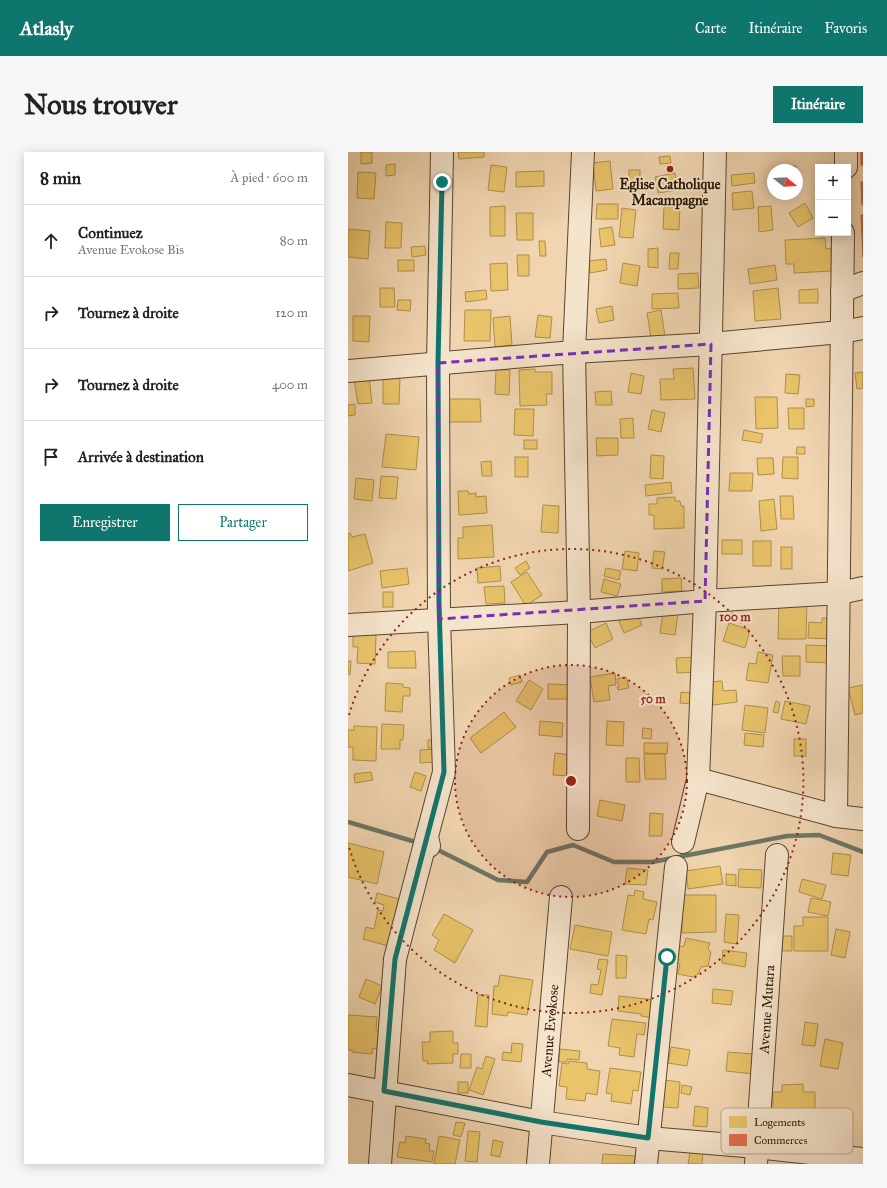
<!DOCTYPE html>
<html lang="fr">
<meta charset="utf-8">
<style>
body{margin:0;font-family:"IM FELL Great Primer",serif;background:#f6f6f6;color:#222}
.controls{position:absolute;right:12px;top:12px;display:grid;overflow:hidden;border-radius:0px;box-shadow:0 2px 10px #0003}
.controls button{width:36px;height:36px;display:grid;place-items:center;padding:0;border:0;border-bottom:1px solid #e0e0e0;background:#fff;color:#222;font:20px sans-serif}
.compass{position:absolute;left:419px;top:12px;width:36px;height:36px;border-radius:50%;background:#fff;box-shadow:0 2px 10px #0003;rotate:108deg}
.stop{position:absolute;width:12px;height:12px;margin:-9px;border:3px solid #0f766e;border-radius:50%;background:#fff}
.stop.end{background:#0f766e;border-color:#fff;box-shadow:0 1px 4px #0008}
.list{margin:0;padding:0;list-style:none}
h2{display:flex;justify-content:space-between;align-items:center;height:52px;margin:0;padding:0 16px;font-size:17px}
h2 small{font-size:13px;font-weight:400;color:#767676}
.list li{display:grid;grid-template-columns:26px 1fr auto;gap:12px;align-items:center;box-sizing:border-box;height:72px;padding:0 16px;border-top:1px solid #e0e0e0}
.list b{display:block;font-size:15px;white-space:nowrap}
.list p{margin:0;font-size:13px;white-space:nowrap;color:#767676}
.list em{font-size:13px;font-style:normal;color:#767676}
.actions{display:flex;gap:8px;padding:12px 16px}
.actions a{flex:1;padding:9px 0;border:1px solid #0f766e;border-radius:0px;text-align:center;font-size:14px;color:#0f766e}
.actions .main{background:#0f766e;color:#fff}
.icon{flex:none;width:22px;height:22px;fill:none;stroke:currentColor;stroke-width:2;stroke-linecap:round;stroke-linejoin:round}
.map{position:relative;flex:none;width:515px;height:1012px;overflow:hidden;border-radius:0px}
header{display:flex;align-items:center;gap:24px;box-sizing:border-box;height:56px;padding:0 20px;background:#0f766e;color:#fff}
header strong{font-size:19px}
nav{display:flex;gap:22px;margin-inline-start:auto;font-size:14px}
.intro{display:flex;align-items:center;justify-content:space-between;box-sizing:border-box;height:96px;padding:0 24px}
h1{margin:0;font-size:28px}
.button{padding:10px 18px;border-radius:0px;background:#0f766e;color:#fff;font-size:14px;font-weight:700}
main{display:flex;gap:24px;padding:0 24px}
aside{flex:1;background:#fff;border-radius:0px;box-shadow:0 2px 10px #0003}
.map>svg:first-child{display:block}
.homes{fill:#e9c46a;stroke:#af8f4a}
.shops{fill:#e76f51;stroke:#ae5439}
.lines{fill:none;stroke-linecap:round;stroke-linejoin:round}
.stream{stroke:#6c7766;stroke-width:4.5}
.minor-casing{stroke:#5a442d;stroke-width:24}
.minor{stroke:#f5e4cc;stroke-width:22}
.route{stroke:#0f766e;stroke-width:5}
.marked{fill:none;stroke:#7b2cbf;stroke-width:3;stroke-dasharray:8 5;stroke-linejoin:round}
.ring{fill:none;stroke:#8f2418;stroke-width:2;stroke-dasharray:2 4}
.poi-dot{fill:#8f2418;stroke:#f5e4cc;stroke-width:1.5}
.labels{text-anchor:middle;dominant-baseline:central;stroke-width:4;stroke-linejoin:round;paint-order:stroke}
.poi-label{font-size:14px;font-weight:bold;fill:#281401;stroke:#f5e4cc}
.street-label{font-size:14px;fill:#281401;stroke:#f5e4cc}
.key{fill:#f5e4cc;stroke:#b8a68f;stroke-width:1}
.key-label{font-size:11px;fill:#281401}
.centre{fill:#8f2418;stroke:#f5e4cc;stroke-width:2}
.ring-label{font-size:12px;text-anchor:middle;font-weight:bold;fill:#8f2418;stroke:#f5e4cc;stroke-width:4;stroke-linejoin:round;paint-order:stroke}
</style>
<header>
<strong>Atlasly</strong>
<nav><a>Carte</a><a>Itinéraire</a><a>Favoris</a></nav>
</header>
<div class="intro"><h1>Nous trouver</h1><a class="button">Itinéraire</a></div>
<main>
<aside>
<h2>8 min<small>À pied · 600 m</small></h2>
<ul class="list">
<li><svg class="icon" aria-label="ahead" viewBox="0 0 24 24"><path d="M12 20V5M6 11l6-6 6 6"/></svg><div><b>Continuez</b><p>Avenue Evokose Bis</p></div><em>80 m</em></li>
<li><svg class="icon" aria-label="right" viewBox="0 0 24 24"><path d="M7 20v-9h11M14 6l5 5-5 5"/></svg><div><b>Tournez à droite</b></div><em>120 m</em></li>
<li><svg class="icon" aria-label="right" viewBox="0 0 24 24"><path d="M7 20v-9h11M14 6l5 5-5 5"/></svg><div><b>Tournez à droite</b></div><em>400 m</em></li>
<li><svg class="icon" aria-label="arrive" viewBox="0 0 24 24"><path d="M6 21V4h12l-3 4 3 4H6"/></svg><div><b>Arrivée à destination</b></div></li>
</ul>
<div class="actions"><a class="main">Enregistrer</a><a>Partager</a></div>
</aside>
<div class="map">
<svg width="515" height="1012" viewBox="0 0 515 1012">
<rect width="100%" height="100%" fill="#f0d5b0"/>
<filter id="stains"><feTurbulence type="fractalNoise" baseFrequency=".005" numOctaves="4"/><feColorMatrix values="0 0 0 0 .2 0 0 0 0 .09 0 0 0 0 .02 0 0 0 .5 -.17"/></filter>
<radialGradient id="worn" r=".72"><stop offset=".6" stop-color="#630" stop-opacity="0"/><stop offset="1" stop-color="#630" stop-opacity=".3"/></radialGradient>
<!-- homes -->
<g class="homes">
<path d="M13 0H24V11L13 12Z"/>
<path d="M110 0H136V5L111 7Z"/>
<path d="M322 4 323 11 312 12 311 5Z"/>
<path d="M262 9 265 37 248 39 245 11Z"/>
<path d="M47 12V23L38 24V13Z"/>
<path d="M143 13 159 15 156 40 140 38Z"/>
<rect x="439" y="14" width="9" height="4"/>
<rect x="281" y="18" width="11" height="20"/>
<path d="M196 19V34L168 35V20Z"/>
<path d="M10 20 28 21 26 47 9 46Z"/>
<path d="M327 21 330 38 310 41 307 25Z"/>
<path d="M406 21 407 31 384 34 383 23Z"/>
<path d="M404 39 406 56 385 58 384 41Z"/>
<path d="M457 51 465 66 450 75 441 61Z"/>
<path d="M249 52H270V67H248Z"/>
<path d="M157 54V84H142V55Z"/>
<path d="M423 54 425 78 411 80 410 55Z"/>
<path d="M316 55H332L331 78 315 77Z"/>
<path d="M274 56 288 58 285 86 271 85Z"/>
<path d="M168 61H185V88H169Z"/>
<path d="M38 70 54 71 53 96H37Z"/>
<path d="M264 75 267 93 253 95 251 77Z"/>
<path d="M0 77 22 79 20 107 0 105Z"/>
<path d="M477 86 478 97 483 96 484 119 446 121V112H438L437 88Z"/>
<path d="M191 89H197L198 104H192Z"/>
<path d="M77 94 78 103 64 105 63 95Z"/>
<path d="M310 96V116L300 115V97Z"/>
<path d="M322 101H331L330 117H321Z"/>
<path d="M169 103H181V124H170Z"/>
<path d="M258 107 259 118 242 121 241 109Z"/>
<rect x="50" y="108" width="16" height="11"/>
<path d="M159 111 160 138 143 139 142 112Z"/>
<path d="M275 111 292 114 289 134 272 131Z"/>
<path d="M427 113 429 128 402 132 400 117Z"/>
<path d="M350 121 351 136 330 137V122Z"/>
<path d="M32 136H46L47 155H32Z"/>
<path d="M430 136 433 167 407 169 405 139Z"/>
<path d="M470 137V151H451V138Z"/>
<path d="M138 138 139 147 118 150 117 140Z"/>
<path d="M330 141 331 156 304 157V142Z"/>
<path d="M50 148H63L62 159 49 158Z"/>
<path d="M264 154 266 168 251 171 248 157Z"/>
<path d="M117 158H143L142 189H116Z"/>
<path d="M313 158 317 184 303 186 299 161Z"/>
<path d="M190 163 204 165 202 186 187 185Z"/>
<path d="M5 164H22L21 190 5 189Z"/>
<path d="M162 164 164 193 147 195 145 166Z"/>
<path d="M345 216 347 247 313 248 312 227H326L325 217Z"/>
<path d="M187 217V220H204V242H198L199 253 172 254 171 218Z"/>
<path d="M148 218H162L161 243 147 242Z"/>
<path d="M515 220V236L509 237 507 221Z"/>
<path d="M283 221 296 224 293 242 280 240Z"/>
<path d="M438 222 452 223 450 242 437 241Z"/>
<path d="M21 225 24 251 10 252 6 227Z"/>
<path d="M35 226H52L51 252H35Z"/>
<path d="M263 239 264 253H248L247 240Z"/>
<path d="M407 245H429L430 276 408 277Z"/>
<path d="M100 247H132L133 270H100Z"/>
<path d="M458 247H466V254L458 255Z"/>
<path d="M7 252V263L0 264V253Z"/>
<path d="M440 256H456V277H441Z"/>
<path d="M167 257H186L185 284 166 283Z"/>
<path d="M304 258 317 261 313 280 300 277Z"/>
<path d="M285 266 286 286H273L272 267Z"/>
<path d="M396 278 415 282 413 291 394 288Z"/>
<path d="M38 282 71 285 68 318 34 315Z"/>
<path d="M248 286H270V303L249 304Z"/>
<rect x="176" y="288" width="13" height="9"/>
<path d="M449 295H457V302H448Z"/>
<path d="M303 303 316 304 315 327 302 326Z"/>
<rect x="167" y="305" width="13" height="20"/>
<path d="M435 305H450V327L434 326Z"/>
<path d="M409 306H425L426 322 410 323Z"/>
<path d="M143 309 144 324H134L133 310Z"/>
<path d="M382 321H405L404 339H381Z"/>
<path d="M33 324 50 325 48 347 31 346Z"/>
<path d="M8 326 26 328 24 349 6 347Z"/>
<path d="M323 330 324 341 298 344 297 333Z"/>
<path d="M110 339H120L121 342 128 341V345L138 344 139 361 111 363Z"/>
<path d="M432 344H445L446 367H433Z"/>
<path d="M327 345V349H332L333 354H336V376L306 377V363H301V352H309V346Z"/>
<path d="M426 347 429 377 413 379 411 349Z"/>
<path d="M195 353 211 354 210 381 193 380Z"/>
<path d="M144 373 146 405 110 407V386H115V375Z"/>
<path d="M2 381 4 385 17 382 25 411 0 419V382Z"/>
<rect x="374" y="388" width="20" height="14"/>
<rect x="405" y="389" width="18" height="25"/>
<rect x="433" y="395" width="11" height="22"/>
<path d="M277 399 291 401 289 419 274 417Z"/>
<path d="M306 399 317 400 314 417 304 416Z"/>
<path d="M178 409 182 416 172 423 167 416Z"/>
<path d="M152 414 153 429 130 431 129 416Z"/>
<path d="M59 416 61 432 34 436 32 419Z"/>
<path d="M258 416 273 419 271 428 256 424Z"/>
<path d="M179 420 194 443 178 454 163 430Z"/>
<path d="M333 426 334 439 314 440V427Z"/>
<path d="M256 427 273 432 269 444 253 440Z"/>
<path d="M156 434 157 451 138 452 136 435Z"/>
<rect x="35" y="440" width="10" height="15"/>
<path d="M431 448H459L458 487H430Z"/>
<path d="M288 459 294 473 276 481 270 467Z"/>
<path d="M315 460 330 462 327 483 312 481Z"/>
<path d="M474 466H484L483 487 460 486 461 470 474 471Z"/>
<path d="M258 471 265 487 247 496 239 480Z"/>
<path d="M381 471 402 478 397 496 375 489Z"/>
<path d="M5 482 28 483 27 512 9 511 10 495H5Z"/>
<path d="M458 493 483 494V511L458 510Z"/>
<path d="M67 499 68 516H40V500Z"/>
<path d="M410 500 425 503 420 531 398 528 401 511 408 512Z"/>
<path d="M434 504H452V524H435Z"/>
<path d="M349 505 350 520 329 521 328 506Z"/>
<path d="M0 509H3L2 523 0 522Z"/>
<path d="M267 521 268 533 260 534 262 548 246 550 242 525Z"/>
<path d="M172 523 174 530 163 533 161 526Z"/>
<path d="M278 525 281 536 270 538 269 535H271L269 527Z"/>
<path d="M181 528 195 537 183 558 168 549Z"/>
<path d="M374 529 375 539 388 538 389 550 365 553 362 530Z"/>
<path d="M38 531 55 532V535L62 536V544H55L54 560 37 559Z"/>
<path d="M200 532 226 533V547H200Z"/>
<path d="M515 533V561L507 563 500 536Z"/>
<path d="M333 540 345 541 344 552 332 551Z"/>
<path d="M428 549 432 551 430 561 425 560Z"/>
<path d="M437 549 462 554 458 572 433 567Z"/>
<path d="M397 553 420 556 417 581 394 578Z"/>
<path d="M156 560 168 575 133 601 122 586Z"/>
<path d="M192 569 215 571 214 585 191 583Z"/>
<path d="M259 569 276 570 275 594 258 593Z"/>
<path d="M34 572 56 573 55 588H52V597H33Z"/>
<path d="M6 574 29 575 28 609 5 608V595H0V578H6Z"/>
<path d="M295 576 304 577 303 587 294 586Z"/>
<path d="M397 581 416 583 415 595 396 593Z"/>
<rect x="446" y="587" width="12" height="17"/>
<rect x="80" y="588" width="6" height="8"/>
<path d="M296 591H320L319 602 296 601Z"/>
<path d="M88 597V610L72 611V598Z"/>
<path d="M207 601 223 603 221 624 205 623Z"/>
<path d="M296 602H317L318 627H297Z"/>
<path d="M278 606H291L292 630H278Z"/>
<path d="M23 620 25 628 7 631 6 622Z"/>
<path d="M67 620 78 624 73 639 62 635Z"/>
<path d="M252 648 277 653 274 669 249 664Z"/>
<path d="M302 661 315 662 314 684H301Z"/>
<path d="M0 691 36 700 29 732 0 725Z"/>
<path d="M485 701 503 703 500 724 483 722Z"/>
<path d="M372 714 375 732 340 737 338 719Z"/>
<path d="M279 716 300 718 298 733 277 732Z"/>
<path d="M391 717 414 718 413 736 390 735Z"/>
<path d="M378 722 388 723V734L378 733Z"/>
<path d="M454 727 478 733 474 747 451 740Z"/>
<path d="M287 738 296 740 295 747 309 750 305 768 301 767 298 782 274 778 280 743 286 744Z"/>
<path d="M29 741 51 747 47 761 52 763 44 795 15 787 18 775 26 777 30 758 35 759 36 753 27 750Z"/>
<path d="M334 743H368V780L334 781Z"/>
<path d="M463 746 483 750 480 764 460 760Z"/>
<path d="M96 762 125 778 107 811 86 798 91 788 84 783Z"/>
<path d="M378 762 391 763 389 792 376 790Z"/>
<path d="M455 765H480V799H446V774H455Z"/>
<path d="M227 773 264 780 260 804 222 797Z"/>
<path d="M488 777 502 780 497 806 483 803Z"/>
<path d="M435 784H444V799H434Z"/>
<path d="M338 786 362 791 360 797 363 800 360 814 353 815 350 822 345 825 330 822 332 812 328 811 331 795 336 794Z"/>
<path d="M375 798 399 801 397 815 374 811Z"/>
<path d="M268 803 279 804 278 826H268Z"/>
<path d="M251 807 260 808 254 843 242 841 243 832 250 833 253 818 249 817Z"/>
<path d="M152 823 185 828 179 863 160 860 159 864 144 862 146 834H150Z"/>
<path d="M18 827 34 834 27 852 11 845Z"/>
<path d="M365 837 385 839 383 853 364 851Z"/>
<path d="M130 843H141L139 875 127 874Z"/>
<path d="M271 844 307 848 305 866 293 864V862L270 859Z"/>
<path d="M0 863 29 865 28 879H31L30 897 25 896 24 902 4 900V898H0Z"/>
<path d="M264 867 298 871 296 883 289 882 286 905 271 903 272 896 260 894Z"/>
<path d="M457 870 470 872 467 894 454 893Z"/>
<path d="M105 879V891H110V902H105V911L79 912 80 909H75L74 890H82V880Z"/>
<path d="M477 887 495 891 490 917 472 914Z"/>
<path d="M164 891 175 892 173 910 154 908 155 900 163 901Z"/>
<path d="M323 895 342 898 339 914 320 911Z"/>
<path d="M212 897 232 899 231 908 219 907V910H211Z"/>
<path d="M380 900 406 902 405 922 378 919Z"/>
<path d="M113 902H123V916H112Z"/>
<path d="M138 904 147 907 135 943 121 938 129 915 134 917Z"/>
<path d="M221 909 239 911V917L252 919 249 943 238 941 237 949 218 947 219 935 211 934 214 911 220 912Z"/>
<path d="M262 916 293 920 290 939 285 938 283 952 263 949 264 942 258 941Z"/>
<path d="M317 928 332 930 330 956 315 955Z"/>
<rect x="110" y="930" width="10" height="11"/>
<path d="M455 932V940H467V973H452V981H436V969L425 970V940H434V933Z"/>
<path d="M334 933 344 935 342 943 333 941Z"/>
<path d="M347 954 360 956 359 975 345 974Z"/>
<path d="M108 970 117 971 113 985 105 983Z"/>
<path d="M120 979 132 980 129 1010 117 1009Z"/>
<path d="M58 984 78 987 77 991 82 992 81 999H86L84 1010 49 1005 52 990 57 991Z"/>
<path d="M91 984 112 988 107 1012H86Z"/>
<path d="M145 988 155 990 152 1005 143 1003Z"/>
<path d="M342 1000 355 1001 354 1012H340Z"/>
<path d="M255 1002 287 1004 286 1012H254Z"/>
</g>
<!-- shops -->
<g class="shops">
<rect x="513" y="0" width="2" height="13"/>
<path d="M513 30H515V53H514Z"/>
<path d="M513 63H515V105Z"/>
</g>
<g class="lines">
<!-- stream -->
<g class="stream">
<path d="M0 670 71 691"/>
<path d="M86 696 150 728 179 730 199 700 225 693 266 710H304L439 684 471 683 515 700"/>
</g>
<defs>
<g id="minor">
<path d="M498 15V0"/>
<path d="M494 139 515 131"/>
<path d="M0 219 226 200 363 192 493 180 515 176"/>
<path d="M0 473 231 460 357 449 492 441 515 436"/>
<path d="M350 627 488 664 515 667"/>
<path d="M488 664 495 81"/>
<path d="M230 677 231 460 226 200 235 0"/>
<path d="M335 690 350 627 357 449 367 0"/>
<path d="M81 694 79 684 96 620 91 467 90 211 94 0"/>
<path d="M0 933 193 970 300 986 409 995 515 1007"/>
<path d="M32 1012 47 807 79 684"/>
<path id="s1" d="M190 1012 213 745"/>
<path d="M298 1012 328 715"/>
<path id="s2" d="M408 1012 429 703"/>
</g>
</defs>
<!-- minor casing -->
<use href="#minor" class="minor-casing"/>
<!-- minor -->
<use href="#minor" class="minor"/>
</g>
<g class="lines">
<!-- route -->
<path class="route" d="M94 30 90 211 91 451 96 620 47 807 36 939 193 970 300 986 319 805"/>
</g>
<!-- marked area -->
<path class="marked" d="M363 192 357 449 91 467 90 211Z"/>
<!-- distance rings -->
<circle cx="223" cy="629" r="116" fill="#8f2418" fill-opacity=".12"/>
<g class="ring">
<circle cx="223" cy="629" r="116"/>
<path d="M1 563A232 232 0 1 1 1 695"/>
</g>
<!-- markers -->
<circle class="poi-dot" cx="322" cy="17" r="4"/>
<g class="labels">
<!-- poi labels -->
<g class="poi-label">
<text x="322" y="32">Eglise Catholique<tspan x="322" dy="16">Macampagne</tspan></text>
</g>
<!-- street labels -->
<g class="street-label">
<text stroke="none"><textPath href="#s2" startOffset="155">Avenue Mutara</textPath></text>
<text stroke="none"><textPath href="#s1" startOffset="134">Avenue Evokose</textPath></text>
</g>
</g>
<!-- legend -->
<rect x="373" y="956" width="132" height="46" rx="6" class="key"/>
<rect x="381" y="964" width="18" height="12" fill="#e9c46a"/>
<rect x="381" y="982" width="18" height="12" fill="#e76f51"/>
<g class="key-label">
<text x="406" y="974">Logements</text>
<text x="406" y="992">Commerces</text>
</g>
<circle cx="223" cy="629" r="6" class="centre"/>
<g class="ring-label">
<text x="387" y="469">100 m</text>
<text x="305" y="551">50 m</text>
</g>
<rect width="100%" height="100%" filter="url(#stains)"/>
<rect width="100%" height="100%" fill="url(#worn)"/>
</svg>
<div class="controls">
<button>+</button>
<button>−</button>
</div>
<svg class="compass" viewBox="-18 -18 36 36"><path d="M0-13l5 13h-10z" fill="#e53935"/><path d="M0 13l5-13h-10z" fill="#767676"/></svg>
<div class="stop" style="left:319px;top:805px"></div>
<div class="stop end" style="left:94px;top:30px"></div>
</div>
</main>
